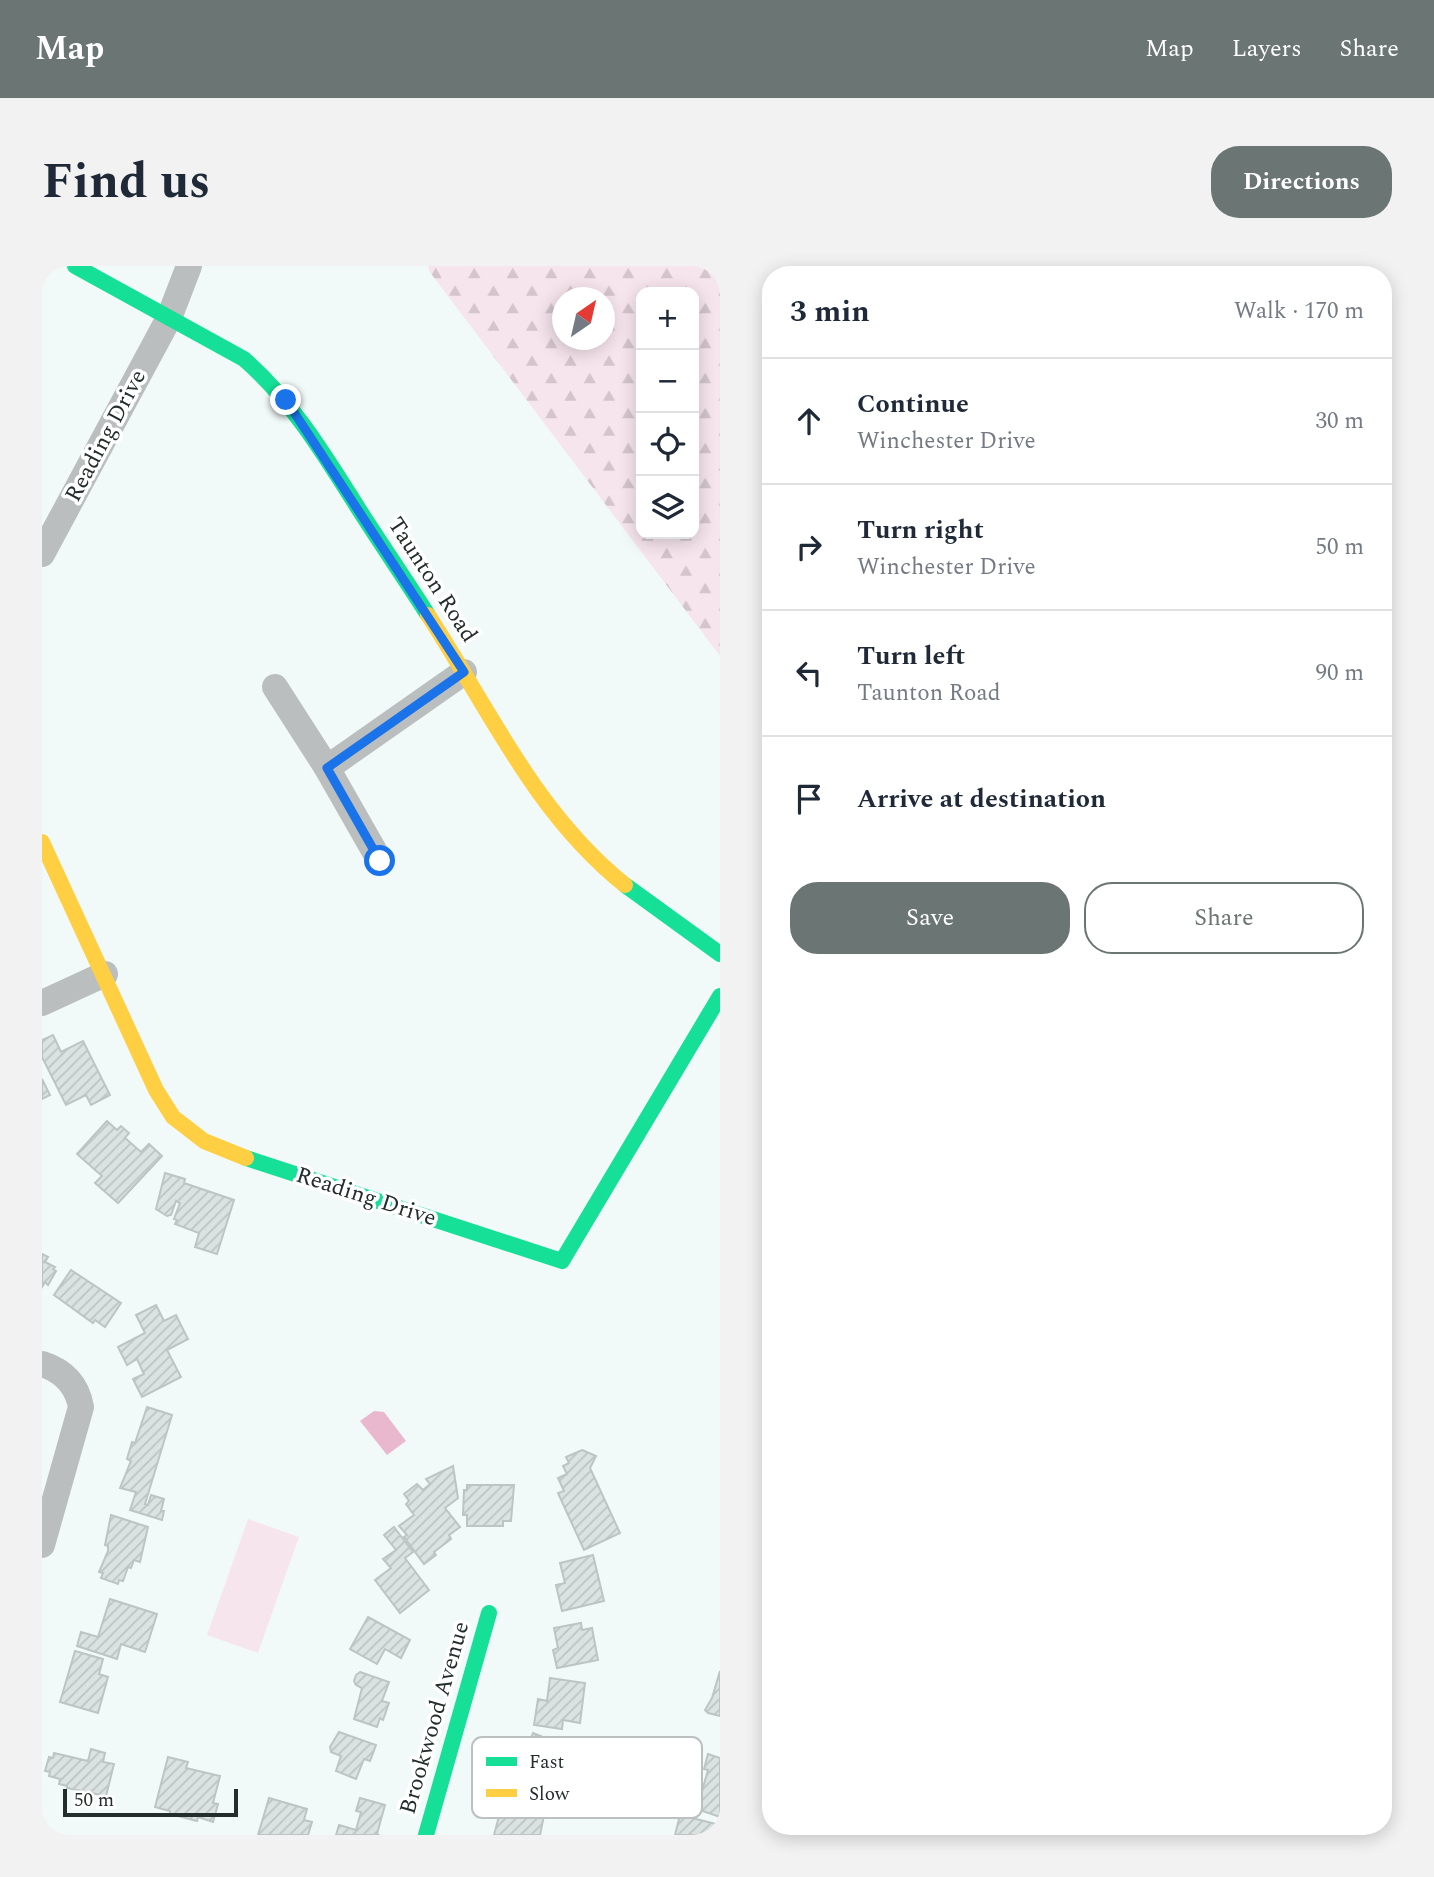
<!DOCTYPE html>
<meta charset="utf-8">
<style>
body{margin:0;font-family:Spectral,serif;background:#f2f2f3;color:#1f2937}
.controls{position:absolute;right:21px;top:21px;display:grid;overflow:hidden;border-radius:14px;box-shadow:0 4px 18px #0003}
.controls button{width:63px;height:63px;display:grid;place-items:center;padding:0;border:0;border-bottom:2px solid #e0e1e3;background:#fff;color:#1f2937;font:35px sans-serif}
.compass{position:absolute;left:510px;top:21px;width:63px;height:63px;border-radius:50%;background:#fff;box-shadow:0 4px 18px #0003;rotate:34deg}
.scale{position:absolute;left:21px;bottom:18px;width:175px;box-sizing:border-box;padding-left:7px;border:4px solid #222d2c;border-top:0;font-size:19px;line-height:24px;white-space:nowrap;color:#222d2c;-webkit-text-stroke:5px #fff;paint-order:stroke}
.stop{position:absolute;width:21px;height:21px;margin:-16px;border:5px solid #1a73e8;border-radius:50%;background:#fff}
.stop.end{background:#1a73e8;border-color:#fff;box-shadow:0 2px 7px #0008}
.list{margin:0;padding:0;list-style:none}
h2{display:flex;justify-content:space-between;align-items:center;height:91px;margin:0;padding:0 28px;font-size:30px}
h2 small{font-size:23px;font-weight:400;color:#747a83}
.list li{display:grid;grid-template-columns:46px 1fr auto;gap:21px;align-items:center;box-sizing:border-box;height:126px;padding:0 28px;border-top:2px solid #e0e1e3}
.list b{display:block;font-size:26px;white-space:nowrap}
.list p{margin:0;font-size:23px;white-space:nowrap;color:#747a83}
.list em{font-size:23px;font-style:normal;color:#747a83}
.actions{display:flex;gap:14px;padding:21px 28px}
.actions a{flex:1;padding:16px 0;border:2px solid #6b7574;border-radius:28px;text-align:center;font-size:24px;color:#6b7574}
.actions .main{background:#6b7574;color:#fff}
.icon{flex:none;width:38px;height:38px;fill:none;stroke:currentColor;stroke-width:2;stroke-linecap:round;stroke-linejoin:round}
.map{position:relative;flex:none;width:678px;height:1569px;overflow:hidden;border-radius:28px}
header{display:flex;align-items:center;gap:42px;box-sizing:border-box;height:98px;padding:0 35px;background:#6b7574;color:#fff}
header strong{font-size:33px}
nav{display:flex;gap:38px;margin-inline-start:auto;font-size:24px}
.intro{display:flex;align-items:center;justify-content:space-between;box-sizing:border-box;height:168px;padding:0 42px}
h1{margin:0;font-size:49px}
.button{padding:18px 32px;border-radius:28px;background:#6b7574;color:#fff;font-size:24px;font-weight:700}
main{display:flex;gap:42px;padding:0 42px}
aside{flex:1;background:#fff;border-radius:28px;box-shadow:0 4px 18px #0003}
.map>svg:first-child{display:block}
.forest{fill:url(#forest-firs);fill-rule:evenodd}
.pitch{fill:#f7e5ed}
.water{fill:#eab8ce}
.building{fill:url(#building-hatch);stroke:#bcc5c4;stroke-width:2}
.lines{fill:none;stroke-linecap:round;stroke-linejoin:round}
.street{stroke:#babebe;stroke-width:26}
.fast{stroke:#16e098;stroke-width:16}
.slow{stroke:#ffcf43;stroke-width:16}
.route{stroke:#1a73e8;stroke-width:9}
.labels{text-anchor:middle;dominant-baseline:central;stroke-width:7;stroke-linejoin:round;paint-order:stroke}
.street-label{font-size:23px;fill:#222d2c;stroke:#fff}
.key{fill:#fff;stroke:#bdc0c0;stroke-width:2}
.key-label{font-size:19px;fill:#222d2c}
</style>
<header>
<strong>Map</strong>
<nav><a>Map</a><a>Layers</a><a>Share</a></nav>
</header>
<div class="intro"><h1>Find us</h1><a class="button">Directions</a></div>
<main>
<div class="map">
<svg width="678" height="1569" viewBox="0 0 678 1569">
<defs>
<pattern id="forest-firs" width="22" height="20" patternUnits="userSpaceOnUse" patternTransform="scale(1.75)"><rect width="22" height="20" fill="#f7e5ed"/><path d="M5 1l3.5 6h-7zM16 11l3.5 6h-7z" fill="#d3c5cb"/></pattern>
<pattern id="building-hatch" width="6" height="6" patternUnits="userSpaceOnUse" patternTransform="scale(1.75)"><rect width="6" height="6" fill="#dbe3e2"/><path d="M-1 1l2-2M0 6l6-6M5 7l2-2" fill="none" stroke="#bcc3c2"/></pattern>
</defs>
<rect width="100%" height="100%" fill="#f2faf9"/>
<!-- forest -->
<path class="forest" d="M386 0H678V390L387 5ZM599 26H652V268H599ZM520 32H562V74H520Z"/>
<!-- pitch -->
<path class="pitch" d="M206 1253 257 1271 216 1387 165 1369Z"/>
<!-- water -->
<path class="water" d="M332 1145 342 1146 364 1175 345 1189 318 1155Z"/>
<!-- building -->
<g class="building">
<path d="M11 769 19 786 41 775 68 829 49 839 44 829 24 839 0 791V774Z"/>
<path d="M0 813 8 829 0 833Z"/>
<path d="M65 855 75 864 79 860 87 867 83 872 99 886 107 878 120 890 76 937 53 917 60 910 35 888Z"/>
<path d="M123 907 143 913 142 917 192 934 175 988 153 981 157 967 133 958 135 954 132 953 138 937 134 935 129 949 125 950 114 943Z"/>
<path d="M0 988 6 991 3 996 13 1001 11 1003 14 1005 6 1019 3 1016 0 1021Z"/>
<path d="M29 1004 79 1037 63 1061 53 1054 51 1057 12 1029Z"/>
<path d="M114 1039 122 1055 134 1049 146 1073 125 1084 139 1111 100 1131 91 1113 102 1108 95 1093 85 1099 76 1081 103 1067 94 1049Z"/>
<path d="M105 1141 130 1149 103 1238 106 1239 109 1229 122 1233 119 1245H122L120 1254 88 1244 94 1226 78 1222 89 1195 85 1193 90 1176 93 1177Z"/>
<path d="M540 1184 554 1190 548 1202 578 1267 542 1284 516 1227 522 1225 516 1212 525 1208 521 1200 527 1197 524 1191Z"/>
<path d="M411 1200 416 1232 403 1242 418 1261 407 1269 409 1273 392 1286 394 1289 382 1298 362 1271 365 1269 357 1260 372 1249 364 1238 367 1235 362 1228 375 1218 381 1224 388 1218 384 1213Z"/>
<path d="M425 1219H472L469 1255H461V1260H425V1249H421L422 1224H425Z"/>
<path d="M69 1249 106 1261 98 1296 92 1294 89 1302 86 1301 81 1315 77 1314 76 1318 59 1312 61 1307 57 1306 66 1285V1280L63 1279Z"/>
<path d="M352 1261 371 1286 363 1292 387 1324 358 1347 333 1314 349 1302 341 1293 354 1284 342 1269Z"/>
<path d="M551 1289 562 1335 520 1345 514 1319 523 1317 518 1297Z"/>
<path d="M68 1333 115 1348 103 1386 79 1378 75 1393 35 1380 39 1366 56 1371Z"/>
<path d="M326 1351 368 1374 359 1392 343 1383 335 1398 308 1383Z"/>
<path d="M539 1357 540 1364 550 1362 556 1394 515 1402 511 1384 516 1382 512 1362Z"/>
<path d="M33 1385 61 1393 57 1408 66 1411 56 1447 18 1436Z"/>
<path d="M678 1405V1450L666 1447 663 1444 670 1432Z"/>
<path d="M318 1406 347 1416 340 1435 347 1437 341 1454 338 1452 335 1461 312 1453 320 1422 314 1419 312 1415 314 1409Z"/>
<path d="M508 1412 543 1417 538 1457 521 1454 520 1463 492 1459 496 1433 505 1435Z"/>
<path d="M297 1466 334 1479 328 1495 322 1493 314 1513 294 1505 299 1490 289 1486 288 1481Z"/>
<path d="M491 1467 526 1481 510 1525 498 1521 497 1524 484 1519 485 1516 481 1515 486 1501 481 1500 484 1494 481 1493Z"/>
<path d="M49 1483 63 1487 61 1496 72 1498 64 1530 25 1522V1520L17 1518 18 1513 7 1510 8 1506 3 1505 7 1491 11 1492 12 1487 46 1495Z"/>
<path d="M666 1488 678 1492V1551L655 1543 656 1539 651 1537 655 1524 660 1525 666 1504 662 1503Z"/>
<path d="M126 1491 146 1496 144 1502 178 1510 171 1537 176 1538 171 1556 156 1551 155 1555 128 1548V1545L113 1541Z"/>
<path d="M464 1524 505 1535 498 1569H452Z"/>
<path d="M227 1532 265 1543 262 1554 270 1556 266 1569H216Z"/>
<path d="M318 1532 343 1539 335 1568 337 1569H294L297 1559 314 1564 319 1546 314 1545Z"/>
<path d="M638 1549 678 1559V1569H633Z"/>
</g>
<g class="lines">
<!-- street -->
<g class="street">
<path d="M0 288 127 52 147 0"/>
<path d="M233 421 285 502 338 595"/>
<path d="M285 502 422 406"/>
<path d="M0 737 63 708"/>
<path d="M0 1098C22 1105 35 1119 39 1141L0 1279"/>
</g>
<!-- fast -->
<g class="fast">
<path d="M33 0 202 93C250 135 282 188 316 242 339 278 363 313 386 349"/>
<path d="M583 619 678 688"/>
<path d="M204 892 520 995 678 730"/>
<path d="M384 1569 447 1347"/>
</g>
<!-- slow -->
<g class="slow">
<path d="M386 349C448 444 493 547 583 619"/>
<path d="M0 576 114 824 131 851 162 875 204 892"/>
</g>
</g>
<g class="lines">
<!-- route -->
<path class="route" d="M244 134 422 406 285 502 338 595"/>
</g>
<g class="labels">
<!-- street labels -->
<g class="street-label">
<text transform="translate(64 170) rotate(-62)">Reading Drive</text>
<text transform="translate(390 314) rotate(57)">Taunton Road</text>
<text transform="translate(324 931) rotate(18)">Reading Drive</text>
<text transform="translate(393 1452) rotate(-74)">Brookwood Avenue</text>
</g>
</g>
<!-- legend -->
<rect x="430" y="1471" width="230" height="81" rx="10" class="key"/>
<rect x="444" y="1491" width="31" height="9" fill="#16e098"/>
<rect x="444" y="1523" width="31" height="8" fill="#ffcf43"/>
<g class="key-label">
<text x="487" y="1502">Fast</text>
<text x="487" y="1534">Slow</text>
</g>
</svg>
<div class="controls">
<button>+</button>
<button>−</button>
<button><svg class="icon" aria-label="locate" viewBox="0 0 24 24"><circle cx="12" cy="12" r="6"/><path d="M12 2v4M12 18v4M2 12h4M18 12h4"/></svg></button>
<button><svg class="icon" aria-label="layers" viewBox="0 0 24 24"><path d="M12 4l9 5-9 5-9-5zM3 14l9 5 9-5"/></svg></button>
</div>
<svg class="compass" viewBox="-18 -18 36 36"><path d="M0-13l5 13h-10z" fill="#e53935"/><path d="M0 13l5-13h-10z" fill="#747a83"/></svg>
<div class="scale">50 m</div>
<div class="stop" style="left:338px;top:595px"></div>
<div class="stop end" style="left:244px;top:134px"></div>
</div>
<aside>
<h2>3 min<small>Walk · 170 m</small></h2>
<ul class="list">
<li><svg class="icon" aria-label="ahead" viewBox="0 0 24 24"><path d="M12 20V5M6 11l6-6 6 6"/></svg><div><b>Continue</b><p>Winchester Drive</p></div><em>30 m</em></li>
<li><svg class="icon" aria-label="right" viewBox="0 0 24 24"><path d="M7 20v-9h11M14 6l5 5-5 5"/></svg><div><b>Turn right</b><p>Winchester Drive</p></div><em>50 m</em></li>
<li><svg class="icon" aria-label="left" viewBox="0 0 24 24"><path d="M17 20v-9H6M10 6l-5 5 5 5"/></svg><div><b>Turn left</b><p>Taunton Road</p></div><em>90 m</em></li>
<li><svg class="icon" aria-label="arrive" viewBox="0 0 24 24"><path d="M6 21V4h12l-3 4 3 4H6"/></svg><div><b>Arrive at destination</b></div></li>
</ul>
<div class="actions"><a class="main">Save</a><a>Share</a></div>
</aside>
</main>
